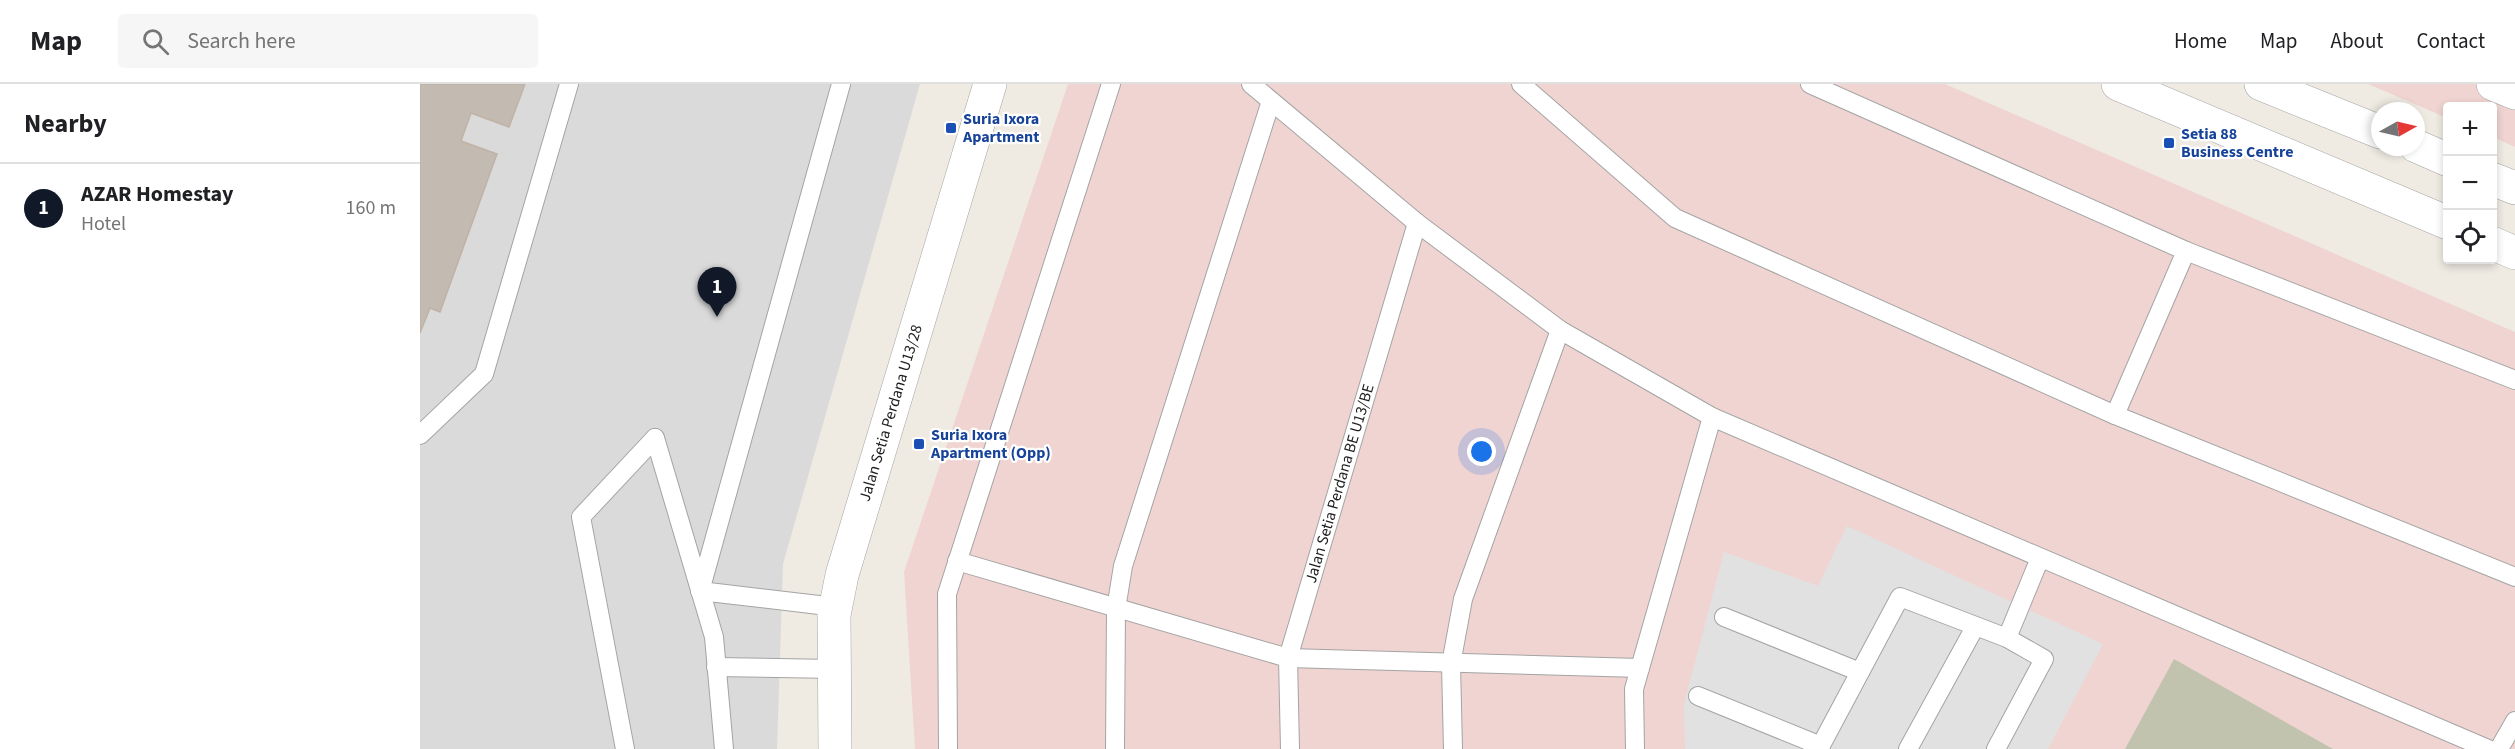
<!DOCTYPE html>
<meta charset="utf-8">
<style>
body{margin:0;font-family:"Source Sans 3",sans-serif;background:#f6f6f6;color:#202124}
.controls{position:absolute;right:18px;top:18px;display:grid;overflow:hidden;border-radius:6px;box-shadow:0 3px 9px #0003}
.controls button{width:54px;height:54px;display:grid;place-items:center;padding:0;border:0;border-bottom:2px solid #e0e0e0;background:#fff;color:#202124;font:30px sans-serif}
.compass{position:absolute;left:1951px;top:18px;width:54px;height:54px;border-radius:50%;background:#fff;box-shadow:0 3px 9px #0003;rotate:82deg}
.you{position:absolute;left:1062px;top:368px;width:21px;height:21px;margin:-15px;border:4px solid #fff;border-radius:50%;background:#1a73e8;box-shadow:0 0 0 9px #1a73e833}
.badge{display:grid;place-items:center;width:39px;height:39px;border-radius:50%;background:#111827;color:#fff;font-size:20px;font-weight:700}
.pin{position:absolute;translate:-50% -50px;filter:drop-shadow(0 2px 3px #0008)}
.pin::after{content:'';position:absolute;top:32px;width:21px;height:18px;background:inherit;clip-path:polygon(0 0,100% 0,50% 100%)}
.list{margin:0;padding:0;list-style:none}
h2{display:flex;justify-content:space-between;align-items:center;height:78px;margin:0;padding:0 24px;font-size:26px}
h2 small{font-size:20px;font-weight:400;color:#757577}
.list li{display:grid;grid-template-columns:39px 1fr auto;gap:18px;align-items:center;box-sizing:border-box;height:90px;padding:0 24px;border-top:2px solid #e0e0e0}
.list b{display:block;font-size:22px;white-space:nowrap}
.list p{margin:0;font-size:20px;white-space:nowrap;color:#757577}
.list em{font-size:20px;font-style:normal;color:#757577}
.icon{flex:none;width:33px;height:33px;fill:none;stroke:currentColor;stroke-width:2;stroke-linecap:round;stroke-linejoin:round}
.map{position:relative;flex:none;width:2095px;height:665px;overflow:hidden}
header{display:flex;align-items:center;gap:36px;box-sizing:border-box;height:84px;padding:0 30px;background:#fff;border-bottom:2px solid #e0e0e0}
header strong{font-size:28px}
nav{display:flex;gap:33px;margin-inline-start:auto;font-size:21px}
.search{width:420px;height:54px;background:#f6f6f6;display:flex;align-items:center;gap:15px;box-sizing:border-box;padding:0 21px;border-radius:6px;color:#757577;font-size:22px}
main{display:flex}
aside{flex:1;background:#fff}
.map>svg:first-child{display:block}
.residential{fill:#dbdada}
.commercial{fill:#f0d4d1}
.construction{fill:#c2c3ae}
.parking{fill:#e1e1e1}
.building{fill:#c3bab2;stroke:#c0b2a5;stroke-width:1.5}
.lines{fill:none;stroke-linecap:round;stroke-linejoin:round}
.service-casing{stroke:#a4a4a4;stroke-width:20}
.minor-casing{stroke:#a4a4a4;stroke-width:34}
.tertiary-casing{stroke:#a4a4a4;stroke-width:34}
.service{stroke:#fff;stroke-width:18}
.minor{stroke:#fff;stroke-width:33}
.tertiary{stroke:#fff;stroke-width:33}
.transit-dot{fill:#1a4fb4;stroke:#fff;stroke-width:2}
.labels{text-anchor:middle;dominant-baseline:central;stroke-width:4.5;stroke-linejoin:round;paint-order:stroke}
.transit-label{font-size:16px;font-weight:bold;fill:#164399;stroke:#fff;text-anchor:start}
.street-label{font-size:16px;fill:#1d1d1d;stroke:#fff}
</style>
<header>
<strong>Map</strong>
<div class="search"><svg class="icon" aria-label="search" viewBox="0 0 24 24"><circle cx="10" cy="10" r="6"/><path d="M15 15l6 6"/></svg>Search here</div>
<nav><a>Home</a><a>Map</a><a>About</a><a>Contact</a></nav>
</header>
<main>
<aside>
<h2>Nearby<small></small></h2>
<ul class="list">
<li><span class="badge">1</span><div><b>AZAR Homestay</b><p>Hotel</p></div><em>160 m</em></li>
</ul>
</aside>
<div class="map">
<svg width="2095" height="665" viewBox="0 0 2095 665">
<rect width="100%" height="100%" fill="#efebe3"/>
<!-- residential -->
<path class="residential" d="M0 0H500L363 480 357 665H0Z"/>
<!-- commercial -->
<g class="commercial">
<path d="M648 0H1525L2095 248V665H495L484 488Z"/>
<path d="M1948 0H2095V63L2073 53 2072 22H2028L2027 34Z"/>
</g>
<!-- construction -->
<path class="construction" d="M1754 575 1913 665H1705Z"/>
<!-- parking -->
<path class="parking" d="M1427 442 1683 560 1628 665H1265L1264 620 1304 468 1398 502Z"/>
<!-- building -->
<path class="building" d="M0 0H105L89 43 51 29 41 57 77 70 20 228 10 224 0 249Z"/>
<g class="lines">
<defs>
<g id="service">
<path d="M831 0 997 139 1140 246 1292 333 2068 665"/>
<path d="M1101 0 1255 134 1695 331 2095 493"/>
<path d="M1390 0 1766 167 2095 296"/>
<path d="M1695 331 1766 167"/>
<path d="M0 351 64 290 149 0"/>
<path d="M235 354 294 553 304 665"/>
<path d="M537 477 868 574 1220 584"/>
<path d="M280 507 421 0"/>
<path d="M280 507 416 523"/>
<path d="M1304 533 1440 588"/>
<path d="M1587 554 1620 474"/>
<path d="M296 583 415 585"/>
<path d="M1278 612 1401 662"/>
<path d="M205 665 161 433 235 354"/>
<path d="M528 665 527 510 691 0"/>
<path d="M695 665 696 525 703 482 851 17"/>
<path id="s1" d="M870 665 868 574 997 139"/>
<path d="M1033 665 1031 580 1043 515 1140 246"/>
<path d="M1215 665 1214 605 1292 333"/>
<path d="M1399 665 1480 513 1587 554 1624 575 1576 665"/>
<path d="M1488 665 1555 543"/>
<path d="M2079 665 2095 637"/>
</g>
<path id="minor" d="M2073 0 2095 9"/>
<g id="tertiary">
<path d="M1698 0 2028 139"/>
<path d="M1841 0 1960 48"/>
<path d="M1996 62 2028 76"/>
<path d="M2072 95 2095 104"/>
<path d="M2072 159 2095 169"/>
<path id="s2" d="M415 665 414 531 422 491 570 0"/>
</g>
</defs>
<!-- service casing -->
<use href="#service" class="service-casing"/>
<!-- minor casing -->
<use href="#minor" class="minor-casing"/>
<!-- tertiary casing -->
<use href="#tertiary" class="tertiary-casing"/>
<!-- service -->
<use href="#service" class="service"/>
<!-- minor -->
<use href="#minor" class="minor"/>
<!-- tertiary -->
<use href="#tertiary" class="tertiary"/>
</g>
<!-- markers -->
<g class="transit-dot">
<rect x="525" y="38" width="12" height="12" rx="3"/>
<rect x="1743" y="53" width="12" height="12" rx="3"/>
<rect x="493" y="354" width="12" height="12" rx="3"/>
</g>
<g class="labels">
<!-- transit labels -->
<g class="transit-label">
<text x="543" y="35">Suria Ixora<tspan x="543" dy="18">Apartment</tspan></text>
<text x="1761" y="50">Setia 88<tspan x="1761" dy="18">Business Centre</tspan></text>
<text x="511" y="351">Suria Ixora<tspan x="511" dy="18">Apartment (Opp)</tspan></text>
</g>
<!-- street labels -->
<g class="street-label">
<text stroke="none"><textPath href="#s2" startOffset="344">Jalan Setia Perdana U13/28</textPath></text>
<text stroke="none"><textPath href="#s1" startOffset="273">Jalan Setia Perdana BE U13/BE</textPath></text>
</g>
</g>
</svg>
<div class="controls">
<button>+</button>
<button>−</button>
<button><svg class="icon" aria-label="locate" viewBox="0 0 24 24"><circle cx="12" cy="12" r="6"/><path d="M12 2v4M12 18v4M2 12h4M18 12h4"/></svg></button>
</div>
<svg class="compass" viewBox="-18 -18 36 36"><path d="M0-13l5 13h-10z" fill="#e53935"/><path d="M0 13l5-13h-10z" fill="#757577"/></svg>
<div class="you"></div>
<div class="pin badge" style="left:297px;top:233px">1</div>
</div>
</main>
